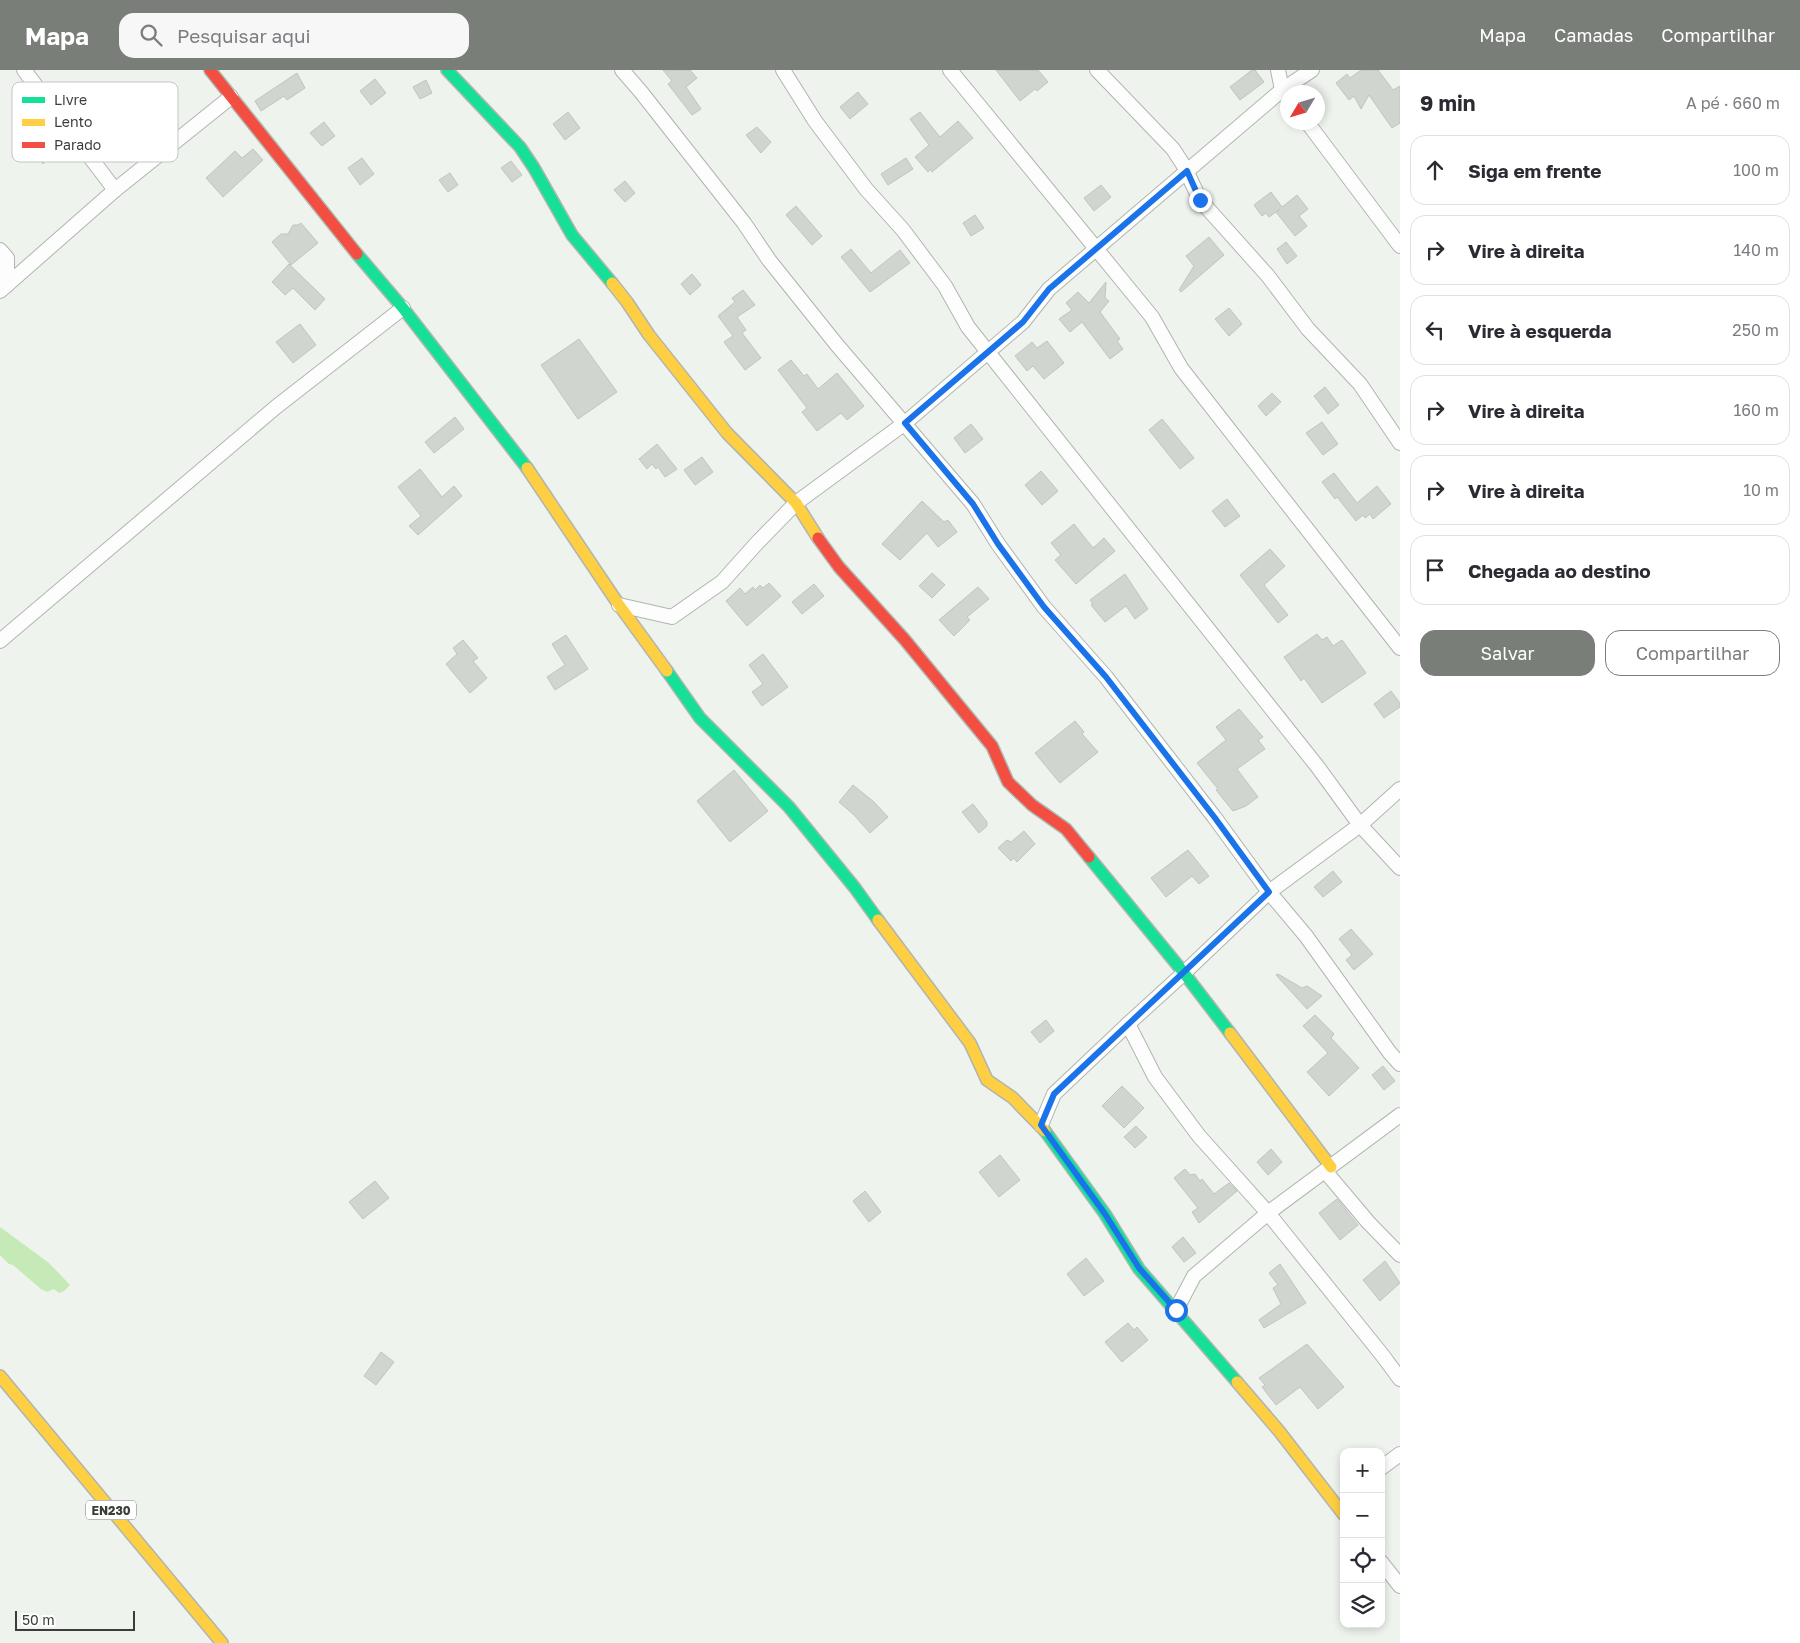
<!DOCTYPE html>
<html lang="pt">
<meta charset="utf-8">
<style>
body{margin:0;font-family:"Golos Text",sans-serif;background:#f7f7f7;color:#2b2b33}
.controls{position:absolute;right:15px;bottom:15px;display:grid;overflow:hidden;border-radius:10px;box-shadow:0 2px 8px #0003}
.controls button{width:45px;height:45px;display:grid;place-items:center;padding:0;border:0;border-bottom:1px solid #e1e1e2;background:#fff;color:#2b2b33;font:25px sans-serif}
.compass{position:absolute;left:1280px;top:15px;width:45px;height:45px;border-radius:50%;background:#fff;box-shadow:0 2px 8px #0003;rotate:232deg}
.scale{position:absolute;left:15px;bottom:12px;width:120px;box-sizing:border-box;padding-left:5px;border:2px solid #3a3e39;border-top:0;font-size:14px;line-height:18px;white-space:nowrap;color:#3a3e39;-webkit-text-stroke:4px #fff;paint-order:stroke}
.stop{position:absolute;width:15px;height:15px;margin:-11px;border:4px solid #1a73e8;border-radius:50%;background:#fff}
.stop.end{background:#1a73e8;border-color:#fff;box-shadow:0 1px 5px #0008}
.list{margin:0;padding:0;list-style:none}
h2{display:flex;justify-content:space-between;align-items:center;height:65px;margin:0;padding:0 20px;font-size:21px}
h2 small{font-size:16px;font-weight:400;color:#7c7c81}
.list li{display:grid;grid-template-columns:32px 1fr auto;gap:15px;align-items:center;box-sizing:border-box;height:70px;margin:0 10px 10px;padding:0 10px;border:1px solid #e1e1e2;border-radius:15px}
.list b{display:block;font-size:19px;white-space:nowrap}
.list em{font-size:16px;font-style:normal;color:#7c7c81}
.actions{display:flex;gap:10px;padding:15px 20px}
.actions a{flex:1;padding:11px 0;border:1px solid #797e78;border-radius:15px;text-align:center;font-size:18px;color:#797e78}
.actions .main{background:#797e78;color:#fff}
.icon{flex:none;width:28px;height:28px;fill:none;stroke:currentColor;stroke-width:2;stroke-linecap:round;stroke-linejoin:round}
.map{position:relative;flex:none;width:1400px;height:1573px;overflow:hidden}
header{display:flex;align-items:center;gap:30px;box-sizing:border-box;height:70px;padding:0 25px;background:#797e78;color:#fff}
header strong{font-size:24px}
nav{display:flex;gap:28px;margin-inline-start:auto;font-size:18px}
.search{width:350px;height:45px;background:#f7f7f7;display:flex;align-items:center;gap:12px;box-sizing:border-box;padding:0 18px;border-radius:15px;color:#7c7c81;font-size:19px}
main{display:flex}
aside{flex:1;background:#fff}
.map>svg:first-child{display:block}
.water{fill:#c5e9b7}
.building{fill:#d1d5cf;stroke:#c0c5bf}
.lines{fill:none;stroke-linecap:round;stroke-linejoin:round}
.street-casing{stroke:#b0b5af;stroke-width:16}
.fast-casing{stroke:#b0b5af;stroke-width:14}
.slow-casing{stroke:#b0b5af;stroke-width:14}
.jam-casing{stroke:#b0b5af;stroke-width:14}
.street{stroke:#fcfdfc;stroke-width:14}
.fast{stroke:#16e098;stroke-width:11}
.slow{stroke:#ffcf43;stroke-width:11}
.jam{stroke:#f24e42;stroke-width:11}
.route{stroke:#1a73e8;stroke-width:6}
.labels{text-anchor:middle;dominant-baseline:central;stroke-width:4;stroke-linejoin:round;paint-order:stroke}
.shield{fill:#fff;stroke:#757874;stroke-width:1}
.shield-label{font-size:12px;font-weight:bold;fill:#3a3e39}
.key{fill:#fff;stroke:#c4c5c4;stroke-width:1}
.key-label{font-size:14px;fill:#3a3e39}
</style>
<header>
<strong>Mapa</strong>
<div class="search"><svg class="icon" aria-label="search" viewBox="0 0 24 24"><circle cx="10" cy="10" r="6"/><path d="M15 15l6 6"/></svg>Pesquisar aqui</div>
<nav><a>Mapa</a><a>Camadas</a><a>Compartilhar</a></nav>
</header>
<main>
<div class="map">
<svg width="1400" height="1573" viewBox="0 0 1400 1573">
<rect width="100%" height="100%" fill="#eef4ed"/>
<!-- water -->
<path class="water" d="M0 1157 49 1193 70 1215 64 1221 59 1223 54 1219 47 1222 41 1219 13 1195 9 1194 0 1185Z"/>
<!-- building -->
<g class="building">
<path d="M663 0H690L697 8 686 17 701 39 692 45 668 14 672 11Z"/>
<path d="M996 0H1038L1048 12 1037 21 1035 19 1020 31Z"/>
<path d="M1252 0H1255L1264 12 1240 30 1230 17Z"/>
<path d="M1361 0H1378L1393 20 1400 16V53L1392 58 1369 25 1361 39 1354 26 1349 30 1336 13 1347 4 1350 8Z"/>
<path d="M297 3 305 18 287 30 284 26 261 41 255 31Z"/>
<path d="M375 9 386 23 371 35 360 21Z"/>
<path d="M426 10 432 23 420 29 413 17Z"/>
<path d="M858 22 868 34 850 49 840 37Z"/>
<path d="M568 42 580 58 565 70 553 54Z"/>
<path d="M920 42 940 67 958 51 973 68 932 102 930 99 928 102 915 87 929 75 910 49Z"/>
<path d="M324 52 335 66 322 76 310 63Z"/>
<path d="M757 57 771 72 761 83 746 65Z"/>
<path d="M48 70 56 80 43 94 34 83Z"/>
<path d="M253 79 263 90 223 127 206 108 235 81 242 88Z"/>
<path d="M362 88 374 104 360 115 348 98Z"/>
<path d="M906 88 913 99 888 115 881 104Z"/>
<path d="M511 91 522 105 512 112 501 98Z"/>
<path d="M450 103 458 115 448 122 439 110Z"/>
<path d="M625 111 635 123 625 132 614 120Z"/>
<path d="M1101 115 1111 127 1094 141 1084 128Z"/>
<path d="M1271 122 1282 137 1297 125 1308 139 1299 146 1307 156 1295 166 1276 142 1280 139 1269 147 1266 143 1262 146 1254 135Z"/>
<path d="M796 136 822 166 812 175 786 145Z"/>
<path d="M975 145 984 158 971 166 963 153Z"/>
<path d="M301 153 318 173 291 195 272 172 281 164H288L293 155H298Z"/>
<path d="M1209 167 1224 185 1181 222 1179 220 1194 196 1186 186Z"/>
<path d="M1286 172 1297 186 1287 194 1277 179Z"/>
<path d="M851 179 871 203 900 180 910 193 870 222 841 187Z"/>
<path d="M289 194 325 229 315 240 293 218 285 225 272 212Z"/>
<path d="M692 204 701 215 690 225 681 214Z"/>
<path d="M1106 212 1105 228 1109 231 1100 242 1120 269 1117 271 1123 279 1110 289 1082 252 1070 262 1059 249 1072 240 1066 233 1078 222 1089 233Z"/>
<path d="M743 220 755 235 737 247 746 260 742 263 761 288 745 300 724 272 733 266 718 246 735 232 732 228Z"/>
<path d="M1229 238 1242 254 1229 266 1215 249Z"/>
<path d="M300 254 316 275 293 293 276 272Z"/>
<path d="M579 269 617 322 578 349 541 295Z"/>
<path d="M1047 271 1064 293 1044 309 1033 296 1027 301 1015 286 1032 272 1037 278Z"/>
<path d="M791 290 804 306 807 304 818 319 837 303 864 336 847 350 841 343 817 361 802 342 807 338 778 300Z"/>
<path d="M1325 317 1339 335 1328 344 1314 326Z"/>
<path d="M1272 323 1281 332 1266 346 1258 336Z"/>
<path d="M455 347 464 359 434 383 425 372Z"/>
<path d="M1162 349 1194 388 1180 399 1149 360Z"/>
<path d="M1322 352 1338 374 1323 385 1306 363Z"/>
<path d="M971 354 983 369 965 383 954 368Z"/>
<path d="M657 374 677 399 665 407 658 397 656 399 652 394 647 399 639 389Z"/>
<path d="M702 387 713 402 695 415 684 400Z"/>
<path d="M420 399 442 427 454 416 462 426 418 465 409 456 421 446 398 417Z"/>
<path d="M1041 401 1058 421 1042 435 1025 415Z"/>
<path d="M1334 403 1357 433 1377 416 1391 434 1373 449 1370 444 1365 448 1363 445 1356 451 1337 427 1335 429 1322 412Z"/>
<path d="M1227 429 1240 446 1225 457 1212 441Z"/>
<path d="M922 431 944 452 948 450 957 462 938 477 927 463 900 490 882 474Z"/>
<path d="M1074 454 1093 478 1104 468 1115 481 1076 514 1055 490 1061 485 1051 473Z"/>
<path d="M1270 479 1285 496 1264 515 1288 545 1278 553 1240 505Z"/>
<path d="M932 503 945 515 932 528 919 516Z"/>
<path d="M1125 504 1148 539 1135 549 1126 536 1105 552 1091 535 1093 534 1090 530Z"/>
<path d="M769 513 781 526 747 556 726 531 740 518 745 524 753 517 755 520 760 515 763 518Z"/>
<path d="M814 514 824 526 802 544 792 532Z"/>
<path d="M978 517 989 529 967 547 970 550 954 566 939 550Z"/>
<path d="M1317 564 1322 570 1327 567 1333 576 1342 570 1366 603 1322 633 1304 608 1301 611 1284 587Z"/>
<path d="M566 565 588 599 555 620 547 607 565 595 552 574Z"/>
<path d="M463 570 478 588 473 591 487 608 470 623 446 594 457 584 453 578Z"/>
<path d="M763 584 788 617 762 636 752 622 763 614 749 595Z"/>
<path d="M1391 621 1400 633V637L1384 648 1374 634Z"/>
<path d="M1239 639 1263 667 1258 670 1265 679 1237 699 1258 727 1246 736 1233 741 1216 720 1218 719 1197 693 1226 670 1216 657Z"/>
<path d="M1075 651 1084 662 1082 664 1098 682 1060 713 1035 683Z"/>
<path d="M734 700 768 741 730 772 697 731Z"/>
<path d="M853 715 874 732 888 747 870 763 854 745 839 732Z"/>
<path d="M973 734 987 752V756L979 763 962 742Z"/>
<path d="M1024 761 1035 774 1017 792 1014 788 1011 791 998 778 1007 770 1011 772Z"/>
<path d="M1188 780 1209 806 1199 814 1192 806 1166 827 1151 808Z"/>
<path d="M1333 801 1342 812 1323 827 1314 817Z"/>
<path d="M1351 859 1373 884 1354 900 1346 890 1352 885 1339 869Z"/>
<path d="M1278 904 1302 918 1307 916 1322 926 1307 939 1276 905Z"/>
<path d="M1315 945 1334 964 1331 968 1359 998 1329 1026 1307 1002 1328 983 1303 956Z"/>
<path d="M1046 950 1054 961 1040 973 1031 962Z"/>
<path d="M1383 996 1395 1011 1384 1020 1372 1005Z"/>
<path d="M1122 1016 1144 1038 1124 1058 1102 1036Z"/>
<path d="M1136 1056 1147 1067 1135 1078 1124 1067Z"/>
<path d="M1271 1079 1282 1092 1268 1105 1257 1092Z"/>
<path d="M1000 1085 1020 1110 999 1127 979 1102Z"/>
<path d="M1185 1099 1190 1105 1195 1104 1200 1111 1202 1109 1214 1124 1229 1113 1237 1121 1199 1153 1192 1142 1198 1138 1174 1108Z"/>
<path d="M375 1111 389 1128 363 1149 349 1132Z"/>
<path d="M865 1121 881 1142 869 1152 853 1131Z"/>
<path d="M1337 1129 1358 1155 1340 1170 1319 1143Z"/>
<path d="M1183 1167 1196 1183 1184 1192 1172 1177Z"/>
<path d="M1086 1188 1104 1211 1084 1226 1067 1204Z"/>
<path d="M1385 1191 1400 1213 1380 1231 1363 1210Z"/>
<path d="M1280 1194 1306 1233 1264 1258 1259 1250 1281 1234 1273 1218 1278 1215 1269 1203Z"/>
<path d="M1128 1253 1134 1260 1137 1257 1148 1270 1122 1292 1105 1272Z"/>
<path d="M1307 1274 1344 1317 1318 1339 1300 1317 1276 1335 1262 1317 1265 1315 1259 1308Z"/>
<path d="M381 1282 394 1292 376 1315 364 1306Z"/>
</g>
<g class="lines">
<defs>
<g id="street">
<path d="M24 0 115 120"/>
<path d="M622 0 641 22 744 153 769 190 837 275 973 434 998 474 1044 537 1106 607 1215 748 1269 822 1306 866 1390 983 1400 994"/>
<path d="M783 0 815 51 866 119 903 160 945 216 968 257 1317 696 1360 755 1400 798"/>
<path d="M950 0 1152 247 1181 298 1400 578"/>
<path d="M1097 0 1173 79 1184 96 1200 130 1268 206 1308 259 1360 314 1400 373"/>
<path d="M1278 0 1282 20 1287 27"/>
<path d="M1307 52 1400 176"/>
<path d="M0 180 7 188V215"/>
<path d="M0 221 115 120 231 27"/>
<path d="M619 535 672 547 722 512 757 473 796 433 905 353 1023 252 1049 219 1282 20 1312 0"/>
<path d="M0 571 276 337 403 238"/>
<path d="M1128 954 1155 1007 1199 1066 1268 1143 1383 1286 1400 1309"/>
<path d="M1041 1055 1054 1024 1128 954 1184 903 1269 822 1360 755 1400 719"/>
<path d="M1325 1101 1368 1152 1400 1185"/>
<path d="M1176 1240 1194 1206 1268 1143 1400 1045"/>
<path d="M1381 1398 1400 1384"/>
<path d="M1381 1492 1400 1516"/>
</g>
<g id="fast">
<path d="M447 0 520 77 534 98 572 165 612 213"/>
<path d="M357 184 403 238 527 398"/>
<path d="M667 601 700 648 789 737 855 818 878 850"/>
<path d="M1089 787 1184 903 1230 963"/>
<path d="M1045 1061 1105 1144 1139 1199 1237 1312"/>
</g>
<g id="slow">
<path d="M612 213 627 232 649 265 727 363 796 433 818 468"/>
<path d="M527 398 619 535 667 601"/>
<path d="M878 850 970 973 987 1010 1013 1028 1045 1061"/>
<path d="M1230 963 1331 1097"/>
<path d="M0 1306 222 1573"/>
<path d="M1237 1312 1279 1361 1344 1445"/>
</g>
<g id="jam">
<path d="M210 0 357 184"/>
<path d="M818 468 839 497 905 570 992 676 1008 712 1032 735 1066 759 1089 787"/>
</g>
</defs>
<!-- street casing -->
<use href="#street" class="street-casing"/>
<!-- fast casing -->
<use href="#fast" class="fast-casing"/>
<!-- slow casing -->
<use href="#slow" class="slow-casing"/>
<!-- jam casing -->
<use href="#jam" class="jam-casing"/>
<!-- street -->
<use href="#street" class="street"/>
<!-- fast -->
<use href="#fast" class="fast"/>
<!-- slow -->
<use href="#slow" class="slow"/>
<!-- jam -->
<use href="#jam" class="jam"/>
</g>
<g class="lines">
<!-- route -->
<path class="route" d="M1176 1240 1139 1198 1105 1144 1041 1055 1054 1024 1269 822 1215 748 1106 607 1044 537 998 474 973 434 905 353 1023 252 1049 219 1187 101 1200 130"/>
</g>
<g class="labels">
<!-- shield labels -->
<rect class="shield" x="86" y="1430.5" width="50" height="19" rx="4"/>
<g class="shield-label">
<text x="111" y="1440">EN230</text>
</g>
</g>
<!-- legend -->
<rect x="12" y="12" width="166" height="80" rx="8" class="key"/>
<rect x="22" y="27" width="23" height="6" fill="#16e098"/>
<rect x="22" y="49" width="23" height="7" fill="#ffcf43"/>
<rect x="22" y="72" width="23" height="6" fill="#f24e42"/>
<g class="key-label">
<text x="54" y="35">Livre</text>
<text x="54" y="57">Lento</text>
<text x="54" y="80">Parado</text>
</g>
</svg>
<div class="controls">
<button>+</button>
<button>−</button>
<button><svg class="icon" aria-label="locate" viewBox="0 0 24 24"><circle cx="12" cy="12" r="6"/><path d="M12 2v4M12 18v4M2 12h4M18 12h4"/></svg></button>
<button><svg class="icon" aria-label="layers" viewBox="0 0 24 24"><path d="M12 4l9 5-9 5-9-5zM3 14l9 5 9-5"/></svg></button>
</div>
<svg class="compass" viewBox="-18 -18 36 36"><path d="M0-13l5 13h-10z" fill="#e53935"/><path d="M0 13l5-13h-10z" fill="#7c7c81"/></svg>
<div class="scale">50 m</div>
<div class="stop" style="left:1176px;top:1240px"></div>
<div class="stop end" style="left:1200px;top:130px"></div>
</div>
<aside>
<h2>9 min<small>A pé · 660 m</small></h2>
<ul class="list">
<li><svg class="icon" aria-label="ahead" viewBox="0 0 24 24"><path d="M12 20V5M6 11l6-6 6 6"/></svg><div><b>Siga em frente</b></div><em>100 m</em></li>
<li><svg class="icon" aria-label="right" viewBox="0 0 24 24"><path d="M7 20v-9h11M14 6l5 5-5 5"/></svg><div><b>Vire à direita</b></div><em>140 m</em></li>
<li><svg class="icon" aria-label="left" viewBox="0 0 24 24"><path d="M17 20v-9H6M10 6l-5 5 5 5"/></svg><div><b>Vire à esquerda</b></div><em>250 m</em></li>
<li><svg class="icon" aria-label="right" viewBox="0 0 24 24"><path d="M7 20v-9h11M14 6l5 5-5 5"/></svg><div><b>Vire à direita</b></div><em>160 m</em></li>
<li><svg class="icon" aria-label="right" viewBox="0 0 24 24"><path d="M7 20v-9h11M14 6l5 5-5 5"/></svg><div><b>Vire à direita</b></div><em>10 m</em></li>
<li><svg class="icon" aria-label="arrive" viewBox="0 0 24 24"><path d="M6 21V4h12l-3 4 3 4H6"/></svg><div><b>Chegada ao destino</b></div></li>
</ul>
<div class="actions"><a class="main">Salvar</a><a>Compartilhar</a></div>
</aside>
</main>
